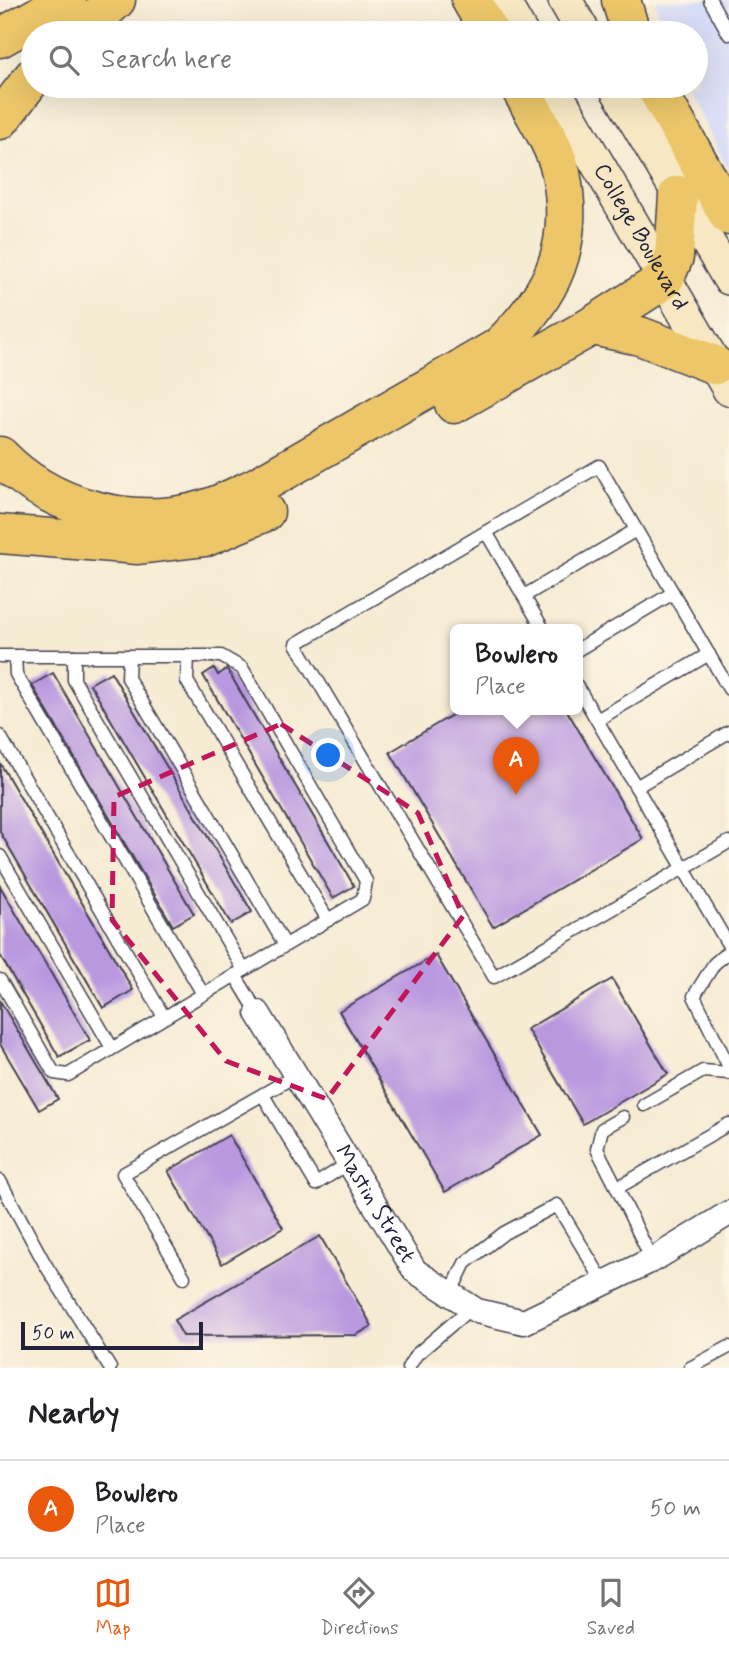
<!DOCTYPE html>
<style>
body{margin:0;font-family:Mynerve,sans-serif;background:#f2f2f2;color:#202124}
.scale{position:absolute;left:21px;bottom:18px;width:182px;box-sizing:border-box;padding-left:7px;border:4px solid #22223b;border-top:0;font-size:19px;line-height:24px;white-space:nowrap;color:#22223b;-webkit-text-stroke:5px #fcf5e5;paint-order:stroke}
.you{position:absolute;left:329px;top:756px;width:24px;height:24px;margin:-18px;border:5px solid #fff;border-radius:50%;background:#1a73e8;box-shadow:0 0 0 10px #1a73e833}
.badge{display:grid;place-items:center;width:46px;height:46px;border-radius:50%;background:#ea580c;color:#fff;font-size:23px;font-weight:700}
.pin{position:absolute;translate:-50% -58px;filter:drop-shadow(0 2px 4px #0008)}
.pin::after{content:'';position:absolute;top:37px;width:24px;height:21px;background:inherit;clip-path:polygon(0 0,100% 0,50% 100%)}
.popup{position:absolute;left:450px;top:624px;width:133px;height:91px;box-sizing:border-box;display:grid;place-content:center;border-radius:10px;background:#fff;filter:drop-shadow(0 2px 5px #0005);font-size:23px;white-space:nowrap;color:#757577}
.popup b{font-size:26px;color:#202124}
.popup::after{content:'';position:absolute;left:50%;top:100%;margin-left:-14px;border:14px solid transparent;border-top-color:#fff}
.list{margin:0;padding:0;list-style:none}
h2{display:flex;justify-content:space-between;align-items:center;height:91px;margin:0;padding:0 28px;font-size:30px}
h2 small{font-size:23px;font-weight:400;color:#757577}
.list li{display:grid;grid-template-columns:46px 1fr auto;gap:21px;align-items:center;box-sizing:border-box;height:98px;padding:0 28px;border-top:2px solid #e0e0e0}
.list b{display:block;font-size:26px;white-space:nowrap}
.list p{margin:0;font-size:23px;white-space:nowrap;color:#757577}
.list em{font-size:23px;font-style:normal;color:#757577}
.icon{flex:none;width:38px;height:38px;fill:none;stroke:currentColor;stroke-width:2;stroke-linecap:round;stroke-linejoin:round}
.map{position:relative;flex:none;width:729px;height:1368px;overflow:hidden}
.search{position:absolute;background:#fff;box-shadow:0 7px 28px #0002;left:21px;right:21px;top:21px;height:77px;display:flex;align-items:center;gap:18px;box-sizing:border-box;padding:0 24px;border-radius:38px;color:#757577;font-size:26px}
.sheet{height:189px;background:#fff}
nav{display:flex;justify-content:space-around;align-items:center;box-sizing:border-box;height:98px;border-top:2px solid #e0e0e0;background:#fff;font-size:19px;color:#757577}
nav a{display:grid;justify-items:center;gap:4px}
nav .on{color:#ea580c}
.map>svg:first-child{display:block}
.built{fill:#d3d9f9}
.building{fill:#b998e0}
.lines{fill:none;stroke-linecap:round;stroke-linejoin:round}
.service-casing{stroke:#424052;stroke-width:15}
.minor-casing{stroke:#424052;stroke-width:27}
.secondary-casing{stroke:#424052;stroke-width:36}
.motorway-casing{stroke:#424052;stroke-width:41}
.service{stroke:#fff;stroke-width:12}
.minor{stroke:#fff;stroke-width:24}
.secondary{stroke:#f7e8c3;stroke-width:33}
.motorway{stroke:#ecc669;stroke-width:38}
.marked{fill:none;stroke:#c2185b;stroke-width:5;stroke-dasharray:14 9;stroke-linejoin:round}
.labels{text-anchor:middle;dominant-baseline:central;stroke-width:6;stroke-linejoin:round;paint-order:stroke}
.street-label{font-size:23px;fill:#22223b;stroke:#fcf5e5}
</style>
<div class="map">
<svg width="729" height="1368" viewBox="0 0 729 1368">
<rect width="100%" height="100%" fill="#fcf5e5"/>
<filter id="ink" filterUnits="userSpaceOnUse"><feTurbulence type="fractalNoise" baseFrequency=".0143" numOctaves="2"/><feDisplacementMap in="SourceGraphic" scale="14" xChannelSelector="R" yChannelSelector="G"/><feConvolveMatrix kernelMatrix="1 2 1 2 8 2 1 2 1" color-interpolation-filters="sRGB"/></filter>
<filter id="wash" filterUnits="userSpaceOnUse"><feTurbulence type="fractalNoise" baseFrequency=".00686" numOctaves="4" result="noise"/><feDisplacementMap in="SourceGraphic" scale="28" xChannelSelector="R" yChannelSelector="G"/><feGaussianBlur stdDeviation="1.57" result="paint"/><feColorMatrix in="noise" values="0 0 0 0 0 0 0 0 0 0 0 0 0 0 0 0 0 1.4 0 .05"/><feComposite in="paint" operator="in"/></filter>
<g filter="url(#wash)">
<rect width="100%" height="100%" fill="#f6ebd3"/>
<!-- built -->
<path class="built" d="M656 0H729V170L685 86H696V33H662Z"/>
<g id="blocks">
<!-- building -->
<g class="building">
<path d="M214 668 218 675 227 669 354 886 333 898 203 675Z"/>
<path d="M111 672 252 912 231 924 90 684Z"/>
<path d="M53 673 194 914 173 926 32 685Z"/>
<path d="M462 709H566L643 839 493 927 390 752Z"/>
<path d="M0 763 133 990 103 1008 0 832Z"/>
<path d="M0 886 90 1040 59 1057 0 955Z"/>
<path d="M436 955 542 1135 445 1192 339 1011Z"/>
<path d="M612 979 668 1074 583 1124 527 1029Z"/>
<path d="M0 1001 58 1099 39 1110 0 1044Z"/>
<path d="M229 1135 283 1228 222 1264 168 1171Z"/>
<path d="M320 1236 372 1326 356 1335 183 1336 174 1320Z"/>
</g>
</g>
</g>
<g filter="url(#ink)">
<use href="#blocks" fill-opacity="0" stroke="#424052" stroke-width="2"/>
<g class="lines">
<defs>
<g id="service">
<path d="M710 0 729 34"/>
<path d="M486 532 296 644 494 977 729 842"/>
<path d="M524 596 636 530"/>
<path d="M543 629 486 532 599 466 729 689"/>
<path d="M577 650 673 593"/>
<path d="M188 655 187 681 328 920"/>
<path d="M0 656H221L242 668 366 881 363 899 68 1075 54 1073 0 980"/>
<path d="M15 656 16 674 203 994"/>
<path d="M74 656V680L244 970"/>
<path d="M129 656 128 678 285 945"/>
<path d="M577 686 729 946"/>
<path d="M597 720 709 654"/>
<path d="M0 736 164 1017"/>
<path d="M636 787 729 732"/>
<path d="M0 856 112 1048"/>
<path d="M729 951 714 964 694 996 729 1067"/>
<path d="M235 975 258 1013"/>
<path d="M263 1095 316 1184 349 1163"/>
<path d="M644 1105 703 1071 729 1073"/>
<path d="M0 1181 45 1264 110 1368"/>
<path d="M617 1188 597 1149 602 1129 623 1117"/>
<path d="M652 1260 617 1188 729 1124"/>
<path d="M184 1277 123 1174 295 1076"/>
<path d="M450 1294 465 1263 504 1233 557 1205 604 1283"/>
<path d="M408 1368 416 1355 472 1307"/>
<path d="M690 1368 729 1347"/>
</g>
<g id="minor">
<path id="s1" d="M258 1013 415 1271 477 1311 524 1322 656 1258 729 1213"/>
</g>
<g id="secondary">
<path d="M502 0 521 33"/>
<path d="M565 0 584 33"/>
<path id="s2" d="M552 86 729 389"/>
<path d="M615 86 729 278"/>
</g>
<g id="motorway">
<path d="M471 0 490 33"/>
<path d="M621 0 631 33"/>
<path d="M79 33 116 0"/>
<path d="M0 38 67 0"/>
<path d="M655 86 729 216"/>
<path d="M0 120 33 77"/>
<path d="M592 326 640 336 715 365"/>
<path d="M454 404 592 326 664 280 674 257 678 195"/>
<path d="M0 456C48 506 123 527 190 513 214 508 235 497 256 487L499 347C552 295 576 248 561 173 556 147 532 110 519 86"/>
<path d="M0 534 138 545 206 537 265 512"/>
</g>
</defs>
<!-- service casing -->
<use href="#service" class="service-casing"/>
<!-- minor casing -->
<use href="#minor" class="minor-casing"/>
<!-- secondary casing -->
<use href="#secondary" class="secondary-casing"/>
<!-- motorway casing -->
<use href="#motorway" class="motorway-casing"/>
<!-- service -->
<use href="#service" class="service"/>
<!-- minor -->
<use href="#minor" class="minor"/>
<!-- secondary -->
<use href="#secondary" class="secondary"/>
<!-- motorway -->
<use href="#motorway" class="motorway"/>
</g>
</g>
<!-- marked area -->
<path class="marked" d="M281 724 418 813 463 916 327 1099 226 1061 112 920 114 797Z"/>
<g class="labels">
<!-- street labels -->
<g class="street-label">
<text stroke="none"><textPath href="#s2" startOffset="175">College Boulevard</textPath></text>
<text stroke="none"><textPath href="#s1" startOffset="224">Mastin Street</textPath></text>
</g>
</g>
</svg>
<div class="scale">50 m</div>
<div class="you"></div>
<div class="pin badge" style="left:516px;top:795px">A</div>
<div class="popup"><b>Bowlero</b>Place</div>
<div class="search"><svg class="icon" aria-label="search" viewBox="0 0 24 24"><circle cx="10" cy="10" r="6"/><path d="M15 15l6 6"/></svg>Search here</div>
</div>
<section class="sheet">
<h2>Nearby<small></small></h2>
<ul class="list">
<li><span class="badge">A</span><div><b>Bowlero</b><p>Place</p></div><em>50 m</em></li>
</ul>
</section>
<nav>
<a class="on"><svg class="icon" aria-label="map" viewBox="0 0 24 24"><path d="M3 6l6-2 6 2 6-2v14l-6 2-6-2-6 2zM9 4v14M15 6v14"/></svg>Map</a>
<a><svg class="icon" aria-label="directions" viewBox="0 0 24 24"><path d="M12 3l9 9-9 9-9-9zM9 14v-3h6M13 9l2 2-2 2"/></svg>Directions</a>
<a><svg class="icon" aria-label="saved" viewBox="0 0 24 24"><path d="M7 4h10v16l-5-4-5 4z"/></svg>Saved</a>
</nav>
